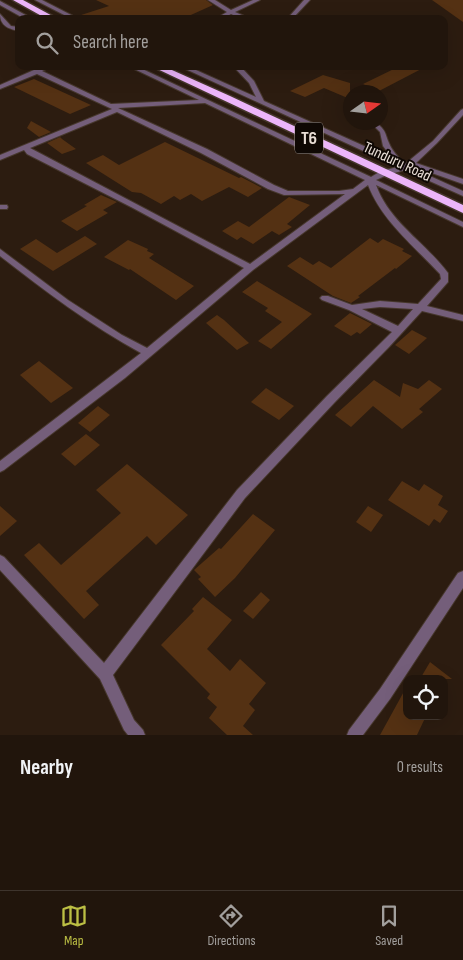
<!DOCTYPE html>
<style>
body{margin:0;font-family:"Sofia Sans Condensed",sans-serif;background:#291e15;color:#f1f3f6}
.controls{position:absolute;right:15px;bottom:15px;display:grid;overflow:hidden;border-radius:10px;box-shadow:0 5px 20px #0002}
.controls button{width:45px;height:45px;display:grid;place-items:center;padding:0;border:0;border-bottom:1px solid #3e342d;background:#21150c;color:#f1f3f6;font:25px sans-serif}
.compass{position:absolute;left:343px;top:85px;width:45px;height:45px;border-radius:50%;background:#21150c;box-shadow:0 5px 20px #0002;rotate:76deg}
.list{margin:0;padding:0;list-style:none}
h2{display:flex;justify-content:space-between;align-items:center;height:65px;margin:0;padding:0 20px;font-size:21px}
h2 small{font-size:16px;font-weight:400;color:#a29f9d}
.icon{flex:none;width:28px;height:28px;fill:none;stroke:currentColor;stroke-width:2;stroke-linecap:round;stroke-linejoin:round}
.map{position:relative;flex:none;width:463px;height:735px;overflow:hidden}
.search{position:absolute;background:#21150c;box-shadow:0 5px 20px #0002;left:15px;right:15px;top:15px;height:55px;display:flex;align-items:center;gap:12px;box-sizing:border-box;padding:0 18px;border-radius:10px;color:#a29f9d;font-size:19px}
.sheet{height:155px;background:#21150c}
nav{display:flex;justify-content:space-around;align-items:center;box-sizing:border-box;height:70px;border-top:1px solid #3e342d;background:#21150c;font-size:14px;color:#a29f9d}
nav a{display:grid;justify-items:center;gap:2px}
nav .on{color:#bcbf44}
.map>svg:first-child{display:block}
.building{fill:#543113}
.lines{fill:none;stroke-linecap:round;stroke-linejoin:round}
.street-casing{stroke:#46372c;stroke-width:2}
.highway-casing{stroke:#46372c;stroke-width:3}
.street{fill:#745e7a;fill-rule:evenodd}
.highway{fill:#ecb5fa;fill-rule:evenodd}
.labels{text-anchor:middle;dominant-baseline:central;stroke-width:4;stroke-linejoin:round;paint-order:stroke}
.far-street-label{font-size:16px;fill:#e8ddd5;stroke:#0f0804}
.shield{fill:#0f0804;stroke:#a79d96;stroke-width:1}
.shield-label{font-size:18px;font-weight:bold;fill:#e8ddd5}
</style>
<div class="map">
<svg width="463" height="735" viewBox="0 0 463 735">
<rect width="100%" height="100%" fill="#2c1c10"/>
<!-- building -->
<g class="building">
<path d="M96 0H206L213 5 182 19H81L78 16 109 6Z"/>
<path d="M432 0H463V22Z"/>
<path d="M400 66H427L379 91 363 84Z"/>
<path d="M323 75 350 83V99L324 88 305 97 290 91Z"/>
<path d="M34 79 91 105 70 114 14 87Z"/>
<path d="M31 121 51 132 39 137 27 128Z"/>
<path d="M60 137 62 139 76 149 62 154 47 143Z"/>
<path d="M165 142 239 178 241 177 262 188 248 197 229 187 202 201 191 194 180 200 174 196 161 204 141 193 132 192 86 163 103 155 119 165Z"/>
<path d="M101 195 117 202 103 210 108 213 77 231 61 221 87 206 84 205Z"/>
<path d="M289 197 310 205 287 224 292 227 279 235 272 231 253 244 241 237 237 240 222 231 238 221 249 227Z"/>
<path d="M85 236 97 244 53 271 20 249 36 239 57 253Z"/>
<path d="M370 238 378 243 383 239 404 249 402 251 412 256 396 269 395 268 358 296 360 297 351 303 333 296 287 266 300 257 313 265 319 261 331 268Z"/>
<path d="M128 240 148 249 147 251 154 254 149 258 194 286 176 300 130 269 129 270 104 257Z"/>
<path d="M257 281 312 314 271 349 258 341 282 322 265 311 268 308 242 292Z"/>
<path d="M350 313 372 324 360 334 357 332 351 336 334 326Z"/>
<path d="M217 315 224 320 249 343 237 350 206 323Z"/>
<path d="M412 330 427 338 409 354 395 345Z"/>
<path d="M39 361 73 388 51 403 20 375Z"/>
<path d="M374 380 400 397 403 383 418 389 429 380 442 389 419 409 423 412 402 429 373 406 351 427 335 415Z"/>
<path d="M266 388 294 406 279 420 251 402Z"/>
<path d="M98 406 110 415 90 432 78 423Z"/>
<path d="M86 434 100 445 75 466 61 454Z"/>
<path d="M127 464 188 515 156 545 147 536 86 591 99 605 84 619 24 555 39 543 61 565 121 513 96 490Z"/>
<path d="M402 481 419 491 424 484 443 496 438 505 448 511 440 523 434 519 429 526 388 500Z"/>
<path d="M0 506 17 521 0 536Z"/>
<path d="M368 506 383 515 371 532 356 522Z"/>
<path d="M253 514 275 530 235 578 215 597 198 579 201 577 194 570 219 548 221 549Z"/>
<path d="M261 592 270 600 253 619 243 611Z"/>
<path d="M203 597 232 620 207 649 230 671 240 659 266 683 249 704 255 710 243 726 253 735H227L209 718 217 707 207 698 210 694 161 645 194 611 192 609Z"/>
<path d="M430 662 452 679H420Z"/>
<path d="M407 686V716H426L417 735H380Z"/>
</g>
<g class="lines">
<defs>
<g id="street">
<path d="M35 0H42L79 19H72Z"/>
<path d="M208 0H215L231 10 253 0H260L235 12 251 19H242L231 14 222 19H215L227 12Z"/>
<path d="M304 0H310L292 19H287Z"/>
<path d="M0 1 31 18V19H25L0 5Z"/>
<path d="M0 14 11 26 19 27V31C9 29 0 26 0 14Z"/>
<path d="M43 66H52L42 71 111 104 199 100 128 66H136L371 177 381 171 398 167 179 66H187L256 97 249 83 233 66H240L254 81 264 101 393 159 383 146 380 132 374 126 379 125C387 132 385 135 389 143 392 151 399 158 405 164L433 141 461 110 463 109V115L437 143 416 163 463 179V184L412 166 410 167 463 191V196L405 170 387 175 376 180 463 222V227L376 185C390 223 425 242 448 273V282L427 306 463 315V321L422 311 389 347 335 402 245 498 113 675 134 720 143 730 145 735H128L124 730 100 679 0 570V555L4 557 104 663 237 490 327 396 392 332 349 310 322 300 320 298 322 296H328L352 305 380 301 418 304 441 279 440 274C414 246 382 221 368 185L253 270 125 378 4 470 0 472V461L141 353C90 325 45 291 0 256V249L68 300 122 335 147 348 244 268 133 208 27 154 24 150 0 160V155L112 109 37 74 0 89V85ZM205 103 365 180 353 189 339 191H288L274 185 207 149 118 108ZM117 112 201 153 268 189 284 195 345 194 250 264 30 148ZM380 307 413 309 398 326 362 309Z"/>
<path d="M0 205H7L8 207 7 209H0Z"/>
<path d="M463 571V588L390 699 363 735H347L349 730 380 689 458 573Z"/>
</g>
<g id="highway">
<path d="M13 0H23L58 19H47Z"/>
<path d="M151 66H163L230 96 463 205V213Z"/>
</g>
</defs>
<!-- street casing -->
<use href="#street" class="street-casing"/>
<!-- highway casing -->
<use href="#highway" class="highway-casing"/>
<!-- street -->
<use href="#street" class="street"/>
<!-- highway -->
<use href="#highway" class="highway"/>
</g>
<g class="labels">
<!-- far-street labels -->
<g class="far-street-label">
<text transform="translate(397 162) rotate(25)">Tunduru Road</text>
</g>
<!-- shield labels -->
<rect class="shield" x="295" y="122.5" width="28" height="31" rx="4"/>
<g class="shield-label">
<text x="309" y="138">T6</text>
</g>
</g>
</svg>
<div class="controls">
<button><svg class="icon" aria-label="locate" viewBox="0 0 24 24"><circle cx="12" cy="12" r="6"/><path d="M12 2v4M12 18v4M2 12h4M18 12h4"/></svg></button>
</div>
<svg class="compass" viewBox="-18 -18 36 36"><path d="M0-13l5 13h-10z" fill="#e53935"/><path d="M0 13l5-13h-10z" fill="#a29f9d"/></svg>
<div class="search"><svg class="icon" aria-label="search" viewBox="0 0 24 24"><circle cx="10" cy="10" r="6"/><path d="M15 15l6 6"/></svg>Search here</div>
</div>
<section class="sheet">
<h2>Nearby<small>0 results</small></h2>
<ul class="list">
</ul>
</section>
<nav>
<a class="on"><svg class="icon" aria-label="map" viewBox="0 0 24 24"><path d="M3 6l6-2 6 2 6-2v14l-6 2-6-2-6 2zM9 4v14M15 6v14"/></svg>Map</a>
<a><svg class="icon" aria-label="directions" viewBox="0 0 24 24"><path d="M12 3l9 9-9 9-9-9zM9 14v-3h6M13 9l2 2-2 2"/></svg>Directions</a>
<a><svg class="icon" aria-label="saved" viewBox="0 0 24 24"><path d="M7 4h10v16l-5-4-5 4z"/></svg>Saved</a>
</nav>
